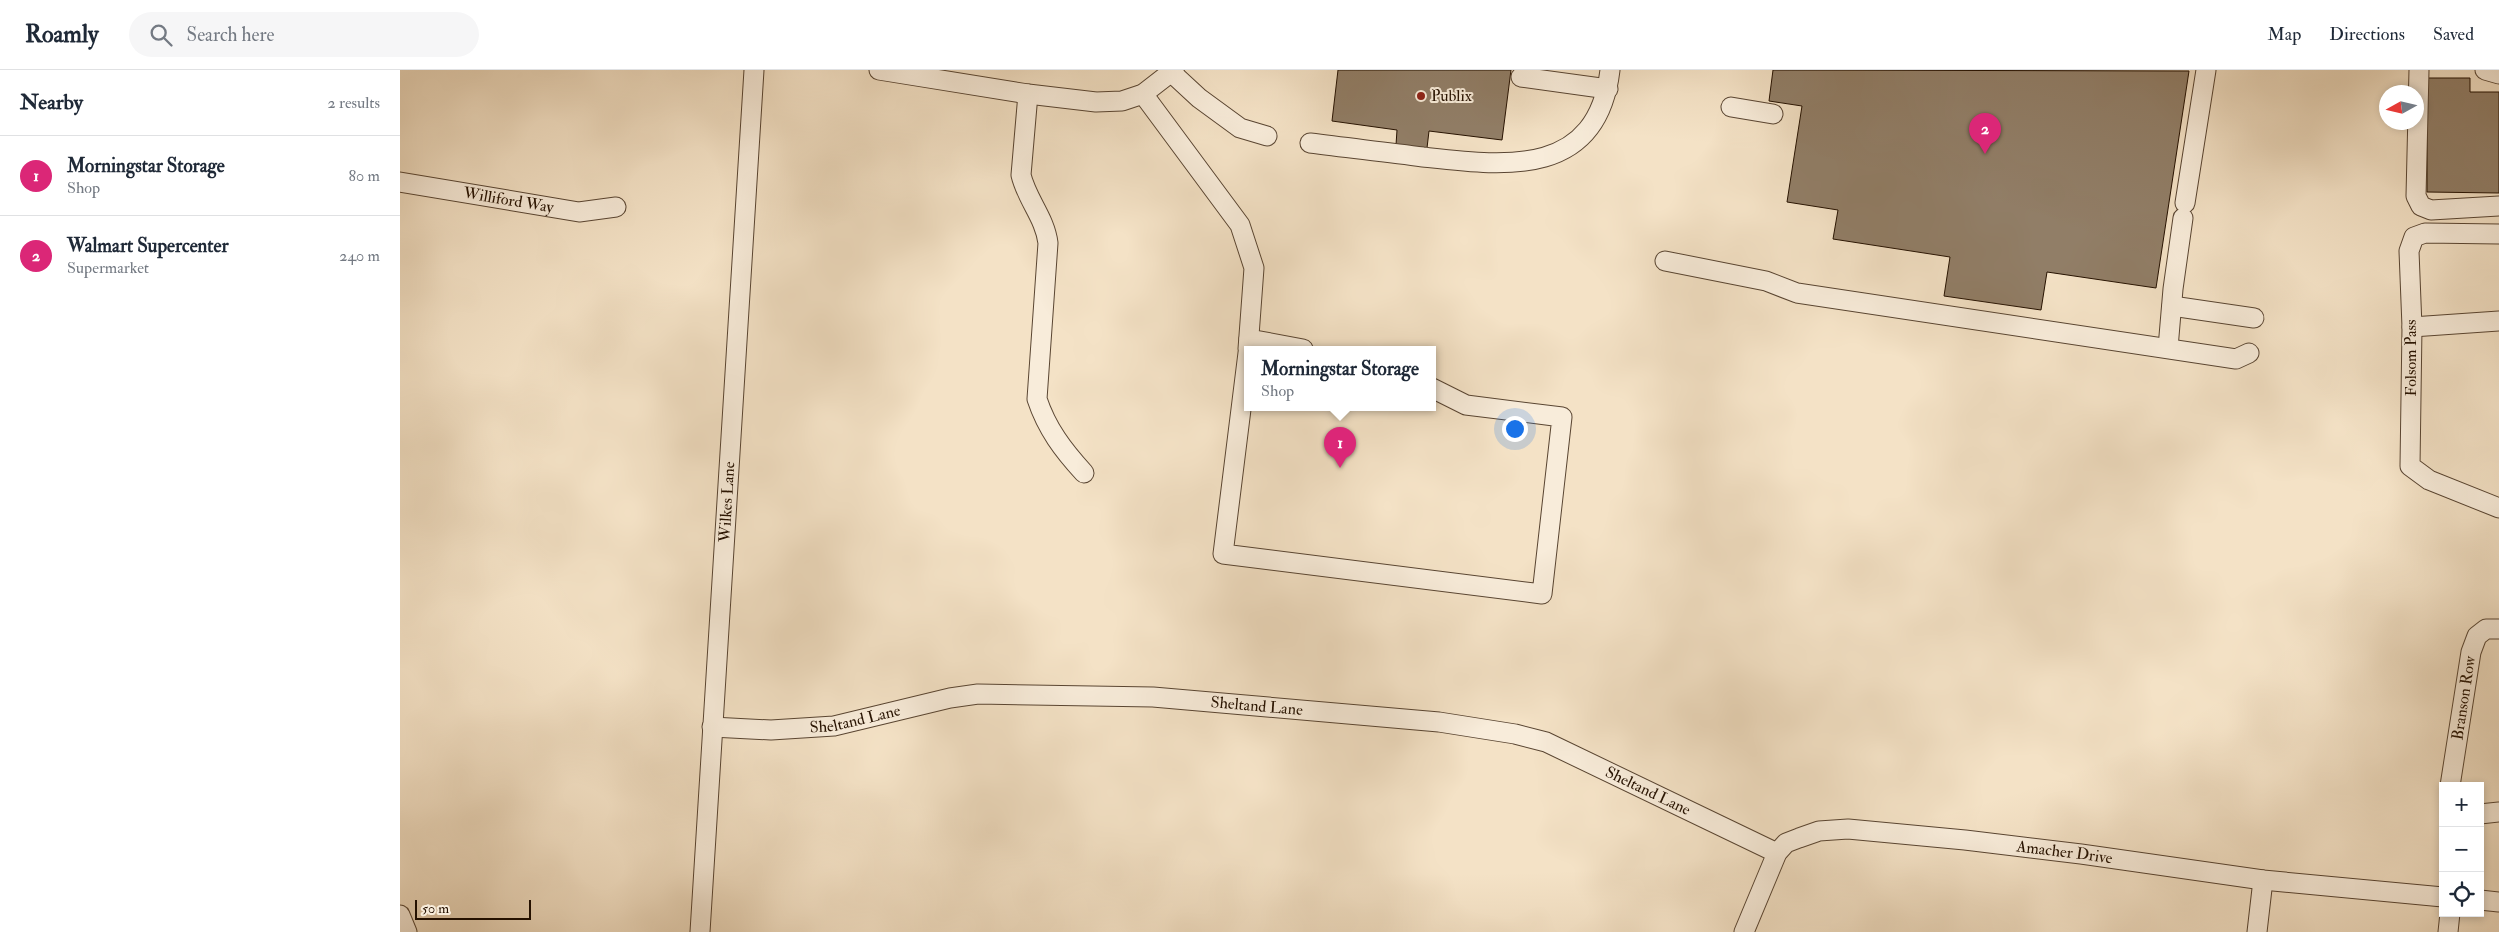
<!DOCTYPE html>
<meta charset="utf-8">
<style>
body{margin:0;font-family:"IM FELL Double Pica",serif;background:#f6f6f7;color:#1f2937}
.controls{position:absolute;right:15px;bottom:15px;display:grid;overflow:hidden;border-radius:0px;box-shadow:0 2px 8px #0003}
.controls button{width:45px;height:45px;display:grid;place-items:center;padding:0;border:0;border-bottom:1px solid #e0e1e3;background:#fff;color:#1f2937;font:25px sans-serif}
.compass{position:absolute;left:1979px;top:15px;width:45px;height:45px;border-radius:50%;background:#fff;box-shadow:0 2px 8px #0003;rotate:262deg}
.scale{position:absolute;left:15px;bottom:12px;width:116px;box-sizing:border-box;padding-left:5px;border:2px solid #251100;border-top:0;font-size:14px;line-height:18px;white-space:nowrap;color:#251100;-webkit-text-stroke:4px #f8ecda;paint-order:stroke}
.you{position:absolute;left:1114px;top:358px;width:18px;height:18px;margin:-12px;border:4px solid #fff;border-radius:50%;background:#1a73e8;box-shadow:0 0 0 8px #1a73e833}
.badge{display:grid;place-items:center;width:32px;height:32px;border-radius:50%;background:#db2777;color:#fff;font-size:16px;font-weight:700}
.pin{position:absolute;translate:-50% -41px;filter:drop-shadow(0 1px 2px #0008)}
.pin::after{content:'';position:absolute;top:26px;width:18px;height:15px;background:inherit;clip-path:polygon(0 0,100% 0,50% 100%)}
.popup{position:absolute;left:844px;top:276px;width:192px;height:65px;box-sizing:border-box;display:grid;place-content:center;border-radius:0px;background:#fff;filter:drop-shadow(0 1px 4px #0005);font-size:16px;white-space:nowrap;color:#747a83}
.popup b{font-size:19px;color:#1f2937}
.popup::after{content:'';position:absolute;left:50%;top:100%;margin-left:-10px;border:10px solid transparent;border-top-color:#fff}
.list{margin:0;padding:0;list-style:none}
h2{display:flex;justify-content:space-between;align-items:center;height:65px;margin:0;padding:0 20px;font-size:21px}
h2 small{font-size:16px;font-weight:400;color:#747a83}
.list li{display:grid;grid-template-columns:32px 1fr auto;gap:15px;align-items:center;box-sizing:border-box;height:80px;padding:0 20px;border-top:1px solid #e0e1e3}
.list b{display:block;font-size:19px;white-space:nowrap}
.list p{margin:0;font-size:16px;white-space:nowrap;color:#747a83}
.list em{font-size:16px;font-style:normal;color:#747a83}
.icon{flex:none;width:28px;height:28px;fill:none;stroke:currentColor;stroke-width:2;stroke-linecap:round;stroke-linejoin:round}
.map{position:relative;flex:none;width:2099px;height:862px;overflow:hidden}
header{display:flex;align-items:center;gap:30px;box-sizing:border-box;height:70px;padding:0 25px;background:#fff;border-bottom:1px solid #e0e1e3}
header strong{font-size:24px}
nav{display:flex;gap:28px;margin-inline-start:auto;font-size:18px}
.search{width:350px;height:45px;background:#f6f6f7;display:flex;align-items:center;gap:12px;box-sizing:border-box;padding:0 18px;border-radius:28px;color:#747a83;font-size:19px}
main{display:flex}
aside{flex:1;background:#fff}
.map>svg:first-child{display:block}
.building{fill:#917e67;stroke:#251100}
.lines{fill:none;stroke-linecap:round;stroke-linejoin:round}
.minor-casing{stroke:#594532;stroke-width:21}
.minor{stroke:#f8ecda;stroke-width:19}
.poi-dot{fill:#8f2418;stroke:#f8ecda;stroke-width:2}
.labels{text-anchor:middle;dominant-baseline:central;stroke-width:4;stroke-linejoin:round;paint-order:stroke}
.poi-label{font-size:16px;fill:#251100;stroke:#f8ecda;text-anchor:start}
.street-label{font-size:16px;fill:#251100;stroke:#f8ecda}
</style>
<header>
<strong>Roamly</strong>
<div class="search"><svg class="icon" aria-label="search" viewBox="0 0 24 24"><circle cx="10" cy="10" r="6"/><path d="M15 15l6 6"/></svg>Search here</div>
<nav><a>Map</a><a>Directions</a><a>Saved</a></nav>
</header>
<main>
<aside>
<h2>Nearby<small>2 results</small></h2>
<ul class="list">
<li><span class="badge">1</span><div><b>Morningstar Storage</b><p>Shop</p></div><em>80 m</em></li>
<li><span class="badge">2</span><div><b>Walmart Supercenter</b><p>Supermarket</p></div><em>240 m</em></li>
</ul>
</aside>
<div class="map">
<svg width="2099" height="862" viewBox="0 0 2099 862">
<rect width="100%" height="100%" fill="#f4e2c6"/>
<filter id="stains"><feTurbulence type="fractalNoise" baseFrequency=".004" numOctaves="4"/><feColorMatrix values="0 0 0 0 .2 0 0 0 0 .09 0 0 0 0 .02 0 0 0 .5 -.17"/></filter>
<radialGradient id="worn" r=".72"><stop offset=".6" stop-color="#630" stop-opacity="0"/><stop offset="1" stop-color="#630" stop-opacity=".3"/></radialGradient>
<!-- building -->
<g class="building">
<path d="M938 0H1111L1102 70 1029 61 1027 78 996 75 997 60 932 51Z"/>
<path d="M1373 0 1789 1 1756 218 1647 202 1641 240 1544 226 1550 187 1433 169 1438 140 1387 132 1402 36 1369 31Z"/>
<path d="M2027 8H2070V22H2099V123L2027 122Z"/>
</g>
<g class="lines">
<defs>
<g id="minor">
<path d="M479 0 628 24 696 32 722 31 743 24 774 0"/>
<path d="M2019 0 2016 126 2021 136 2031 140 2099 136"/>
<path d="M2085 0 2099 4"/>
<path d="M772 3 799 28 840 58 867 66"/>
<path d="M1121 7 1208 19"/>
<path d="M628 24 621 105C627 130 645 148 648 173L637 329C647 359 663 380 684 403"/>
<path d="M743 24 840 155 854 198 848 279"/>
<path d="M1331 37 1373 44"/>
<path d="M910 73C948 78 986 82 1023 87 1104 96 1197 109 1210 0"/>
<path id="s1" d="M0 112 179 142 216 137"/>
<path d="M1785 133 1806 0"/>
<path d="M2099 164 2025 163 2014 167 2009 181 2012 257 2010 396 2029 410 2099 438"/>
<path d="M1265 191 1366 211 1397 223 1836 289 1849 283"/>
<path d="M1772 236 1854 248"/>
<path d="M2012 257 2099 251"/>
<path d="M849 269 903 279"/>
<path d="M1768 278 1773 219 1783 148"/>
<path d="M848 283 823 484 1142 524 1162 347 1066 335 1032 318"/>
<path id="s2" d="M312 657 371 660 434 656 550 628 578 624 753 627 1039 652 1115 664 1146 672 1377 783"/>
<path id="s3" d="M2050 716 2071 582 2077 566 2086 559H2099"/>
<path d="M2080 744 2099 742"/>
<path d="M2080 830 2099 832"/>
<path d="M0 845 7 862"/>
<path id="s4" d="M300 862 354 0"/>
<path id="s5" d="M1344 862 1377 783 1386 773 1399 768 1419 761 1448 759 1565 770 1681 784 1863 810 2043 827"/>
<path d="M1857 862 1863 810"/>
<path d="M2048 862 2050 843"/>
</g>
</defs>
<!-- minor casing -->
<use href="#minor" class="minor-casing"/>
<!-- minor -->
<use href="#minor" class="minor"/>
</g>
<!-- markers -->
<circle class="poi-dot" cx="1021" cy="26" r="5"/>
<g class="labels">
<!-- poi labels -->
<g class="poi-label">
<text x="1031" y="26">Publix</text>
</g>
<!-- street labels -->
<g class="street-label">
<text stroke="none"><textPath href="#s1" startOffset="110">Williford Way</textPath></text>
<text transform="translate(2011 288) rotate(-90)">Folsom Pass</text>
<text stroke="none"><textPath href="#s4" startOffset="431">Wilkes Lane</textPath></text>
<text stroke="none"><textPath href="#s3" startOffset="89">Branson Row</textPath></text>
<text stroke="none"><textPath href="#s2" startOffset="549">Sheltand Lane</textPath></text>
<text stroke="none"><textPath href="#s2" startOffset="144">Sheltand Lane</textPath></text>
<text stroke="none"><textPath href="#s2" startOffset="954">Sheltand Lane</textPath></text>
<text stroke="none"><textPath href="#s5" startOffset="381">Amacher Drive</textPath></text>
</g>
</g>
<rect width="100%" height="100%" filter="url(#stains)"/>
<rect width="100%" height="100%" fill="url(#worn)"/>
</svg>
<div class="controls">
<button>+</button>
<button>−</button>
<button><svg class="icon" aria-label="locate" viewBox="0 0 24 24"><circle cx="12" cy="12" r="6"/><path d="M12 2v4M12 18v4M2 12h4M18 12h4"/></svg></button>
</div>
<svg class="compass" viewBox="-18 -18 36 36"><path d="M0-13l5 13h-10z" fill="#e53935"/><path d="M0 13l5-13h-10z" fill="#747a83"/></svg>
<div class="scale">50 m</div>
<div class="you"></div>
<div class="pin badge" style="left:940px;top:398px">1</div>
<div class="popup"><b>Morningstar Storage</b>Shop</div>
<div class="pin badge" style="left:1585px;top:84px">2</div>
</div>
</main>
